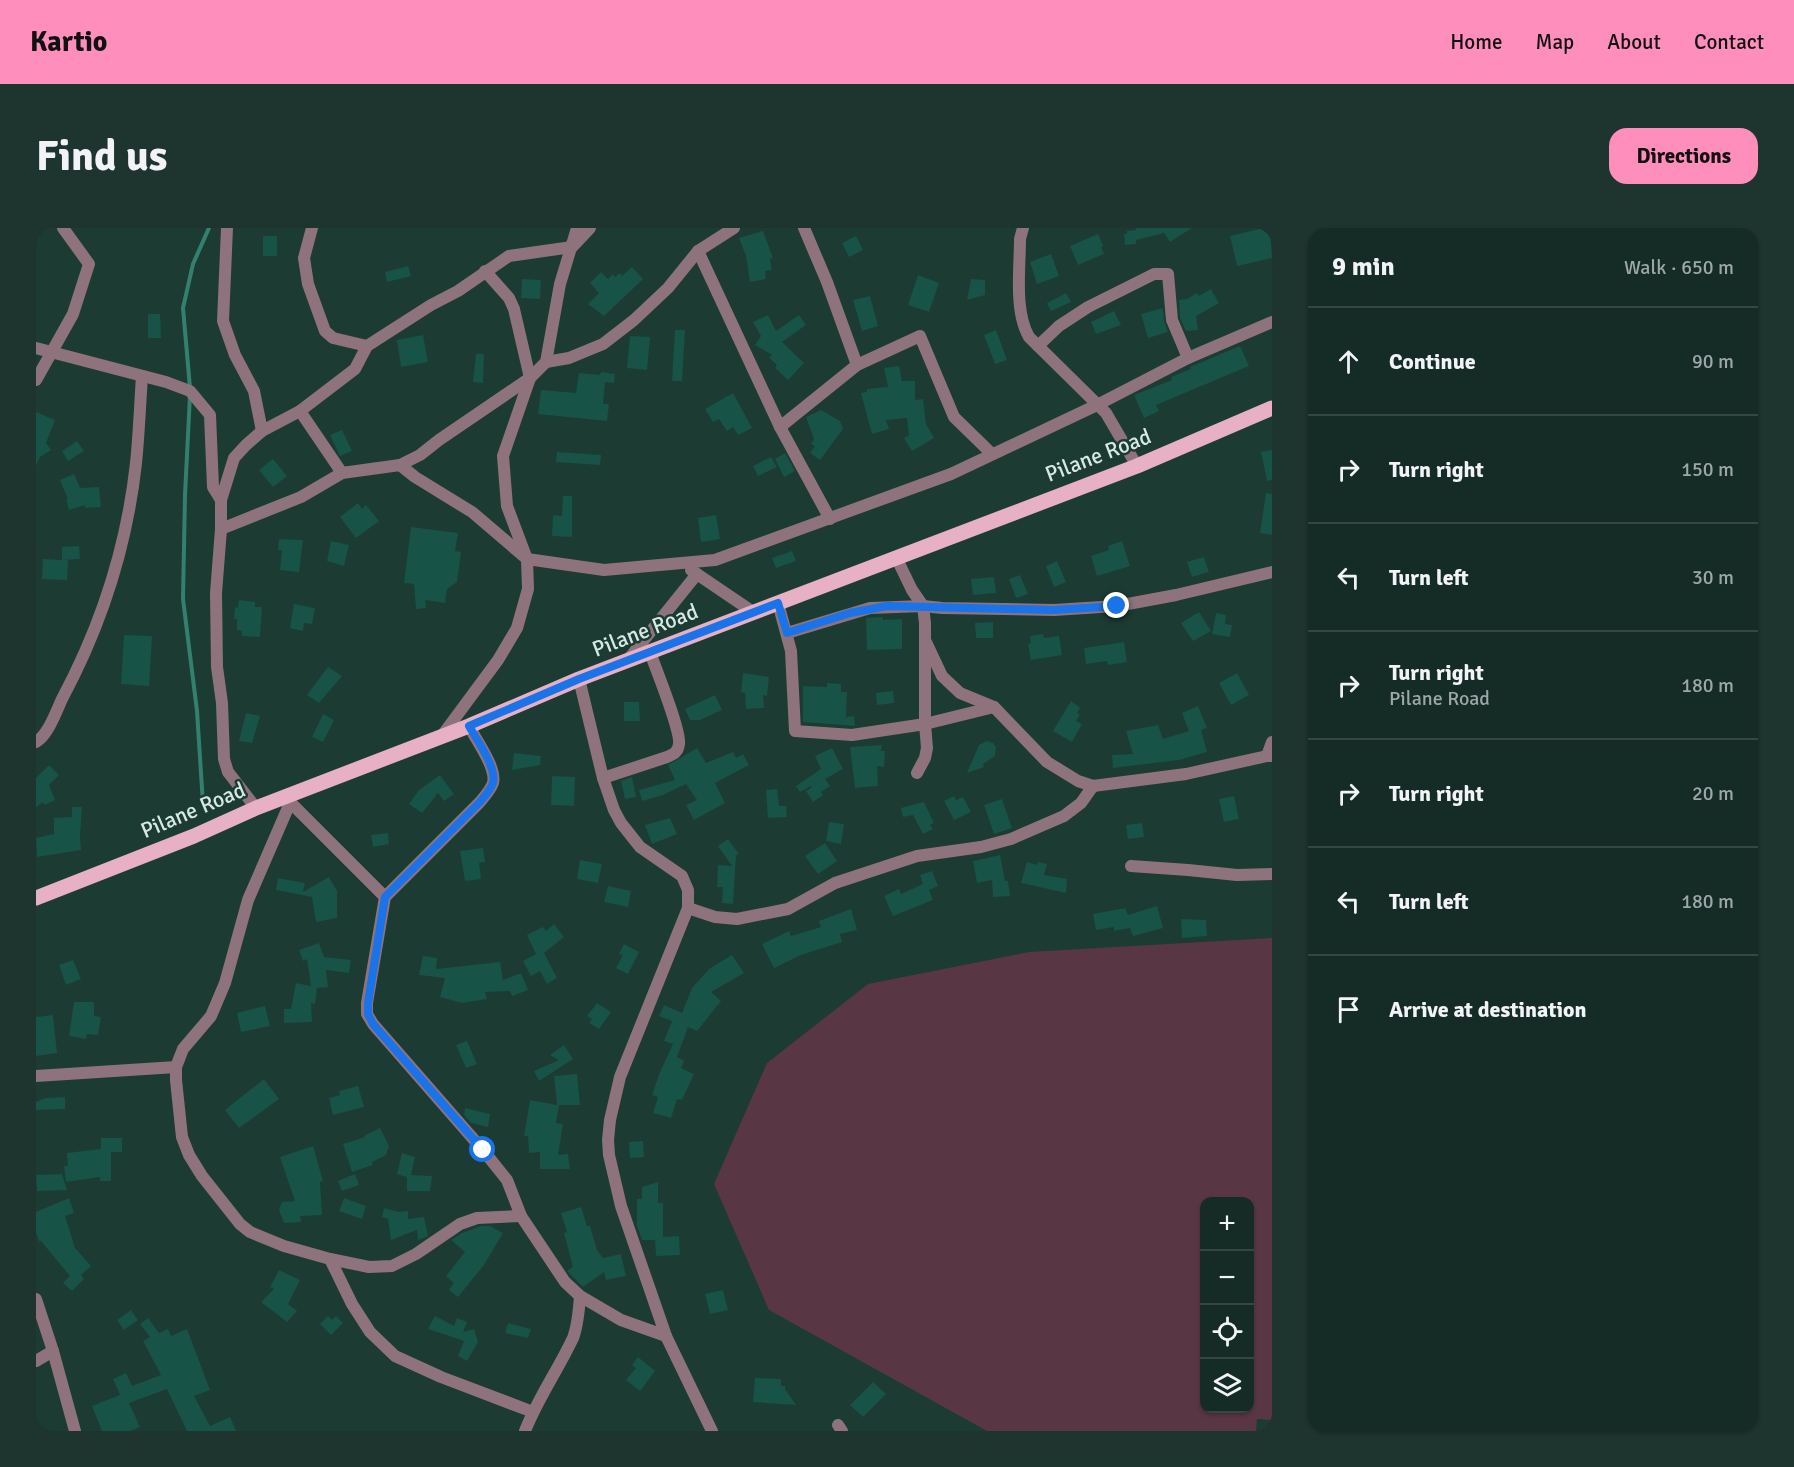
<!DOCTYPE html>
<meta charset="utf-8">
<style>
body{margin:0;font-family:Signika,sans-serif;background:#1e342e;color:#f1f3f6}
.controls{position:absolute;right:18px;bottom:18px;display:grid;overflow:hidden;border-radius:12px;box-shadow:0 2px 4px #0004}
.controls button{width:54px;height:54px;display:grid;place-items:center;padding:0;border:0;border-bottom:2px solid #344843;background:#152c26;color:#f1f3f6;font:30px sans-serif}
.stop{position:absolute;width:18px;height:18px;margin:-14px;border:4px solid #1a73e8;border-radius:50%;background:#fff}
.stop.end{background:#1a73e8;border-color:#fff;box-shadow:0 2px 6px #0008}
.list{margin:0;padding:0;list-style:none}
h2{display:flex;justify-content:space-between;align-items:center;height:78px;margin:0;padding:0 24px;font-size:26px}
h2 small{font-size:20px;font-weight:400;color:#9da7a7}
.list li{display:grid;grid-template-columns:39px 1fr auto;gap:18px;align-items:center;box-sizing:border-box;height:108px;padding:0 24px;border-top:2px solid #344843}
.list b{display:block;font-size:22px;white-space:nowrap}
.list p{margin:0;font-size:20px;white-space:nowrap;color:#9da7a7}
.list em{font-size:20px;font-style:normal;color:#9da7a7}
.icon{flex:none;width:33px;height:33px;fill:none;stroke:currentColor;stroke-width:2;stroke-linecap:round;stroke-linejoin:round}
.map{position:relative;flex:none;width:1236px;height:1203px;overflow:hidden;border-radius:18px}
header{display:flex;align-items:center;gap:36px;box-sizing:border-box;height:84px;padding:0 30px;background:#fe8ebc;color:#111}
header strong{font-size:28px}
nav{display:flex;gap:33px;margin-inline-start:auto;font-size:21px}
.intro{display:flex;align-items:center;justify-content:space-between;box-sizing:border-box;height:144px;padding:0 36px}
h1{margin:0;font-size:42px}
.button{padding:15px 27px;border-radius:18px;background:#fe8ebc;color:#111;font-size:21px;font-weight:700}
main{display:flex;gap:36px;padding:0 36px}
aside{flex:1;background:#152c26;border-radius:18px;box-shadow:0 2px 4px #0004}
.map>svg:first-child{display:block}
.green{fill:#593643;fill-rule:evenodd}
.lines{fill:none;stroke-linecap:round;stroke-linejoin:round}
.stream{stroke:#33806e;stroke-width:4}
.building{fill:#175346}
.minor{stroke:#8e737c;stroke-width:12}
.major{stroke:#e7b0c4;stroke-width:15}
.route{stroke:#1a73e8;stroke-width:8}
.labels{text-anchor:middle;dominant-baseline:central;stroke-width:5;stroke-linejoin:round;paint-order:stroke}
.street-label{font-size:22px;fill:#d7e9e3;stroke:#1c3b33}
</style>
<header>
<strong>Kartio</strong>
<nav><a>Home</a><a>Map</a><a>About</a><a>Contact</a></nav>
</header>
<div class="intro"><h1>Find us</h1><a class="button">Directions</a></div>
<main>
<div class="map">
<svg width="1236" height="1203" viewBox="0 0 1236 1203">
<rect width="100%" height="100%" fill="#1c3b33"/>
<!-- green -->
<path class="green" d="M1236 710V1192L1221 1191 1220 1203H951L733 1082 678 956 731 835 832 756 993 724ZM1168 974H1214V1180H1168Z"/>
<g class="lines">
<!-- stream -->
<g class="stream">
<path d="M154 160 147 80 157 36 173 0"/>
<path d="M154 167 149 267 147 371 161 483 167 576"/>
</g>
</g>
<!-- building -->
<g class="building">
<path d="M1100 0H1156L1134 14 1128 5 1100 12V16L1089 17 1088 6H1091V3L1100 2Z"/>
<path d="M1227 0H1234L1236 30 1201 38 1194 8Z"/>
<path d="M727 3 737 30 734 31 736 42 729 43 730 51 714 54 710 28 703 10Z"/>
<path d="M1062 6 1067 18 1065 19 1068 26 1042 37 1034 18Z"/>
<rect x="227" y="8" width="14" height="20"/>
<path d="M820 8 827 22 813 29 806 15Z"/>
<path d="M1015 26 1023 48 1001 56 994 34Z"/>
<path d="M372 38 375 48 351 54 349 44Z"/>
<path d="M596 39 607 51 568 88 552 76 563 65 554 55 565 44 572 51 577 46 579 49 584 45 586 48Z"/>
<path d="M882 47 903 55 893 84 872 77Z"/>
<path d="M486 51 505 52 504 71 485 70Z"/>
<path d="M935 51 949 52V67L931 72Z"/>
<path d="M1175 61 1183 75 1160 88 1162 102 1150 103 1144 90 1143 72 1151 71 1161 65 1163 68Z"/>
<path d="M1030 65 1035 74 1015 83 1011 75Z"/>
<path d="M834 68 842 98 826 103 817 72Z"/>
<path d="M1127 80 1128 93 1132 104 1112 110 1105 86Z"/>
<path d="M1078 83 1085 97 1060 106 1055 94Z"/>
<path d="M112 86H124L125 110H112Z"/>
<path d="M732 87 740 103 763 87 770 97 746 114 768 135 752 152 739 140 741 137 733 130 736 127 719 117 725 108 717 94Z"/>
<path d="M639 102H649L646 153H636Z"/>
<path d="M960 102 971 132 959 136 948 107Z"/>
<path d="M387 107 392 134 365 139 361 112Z"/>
<path d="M594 108 614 109 611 142 591 140Z"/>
<path d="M1204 118 1213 138 1120 177 1123 183 1108 190 1098 167 1136 152 1135 149 1155 141 1154 139Z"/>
<path d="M440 126H448L447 155 437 154Z"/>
<path d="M863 138 866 153H879V172L887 171 890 196 898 210 876 223 868 210 873 207 871 190 850 192 853 201 836 206 825 165 831 164V161L852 159 848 140Z"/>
<path d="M565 144 579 146 578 155 569 154 567 176H573L571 193 502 186 505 162 540 165 543 145 564 147Z"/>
<path d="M697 165 716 200 702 207 697 199 691 203 683 191 677 194 669 181Z"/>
<path d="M785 182 804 193 807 201 784 232 774 225 779 218 775 216 778 211 770 189Z"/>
<path d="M0 184 19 192 10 215 15 222 4 229 0 238Z"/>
<path d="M306 202 316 223 304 228 294 207Z"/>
<path d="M41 213 48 223 32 233 26 223Z"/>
<path d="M1236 222V252L1231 253 1225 224Z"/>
<path d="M521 224 565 227 564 237 520 234Z"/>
<path d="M749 225 759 243 748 249 739 231Z"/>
<path d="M735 229 741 239 722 248 717 238Z"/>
<path d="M237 231 251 248 237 259 223 242Z"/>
<path d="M38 246 44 260 63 259 65 279 49 280V277L33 282 30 271H32L24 252Z"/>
<path d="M1230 265 1236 266V307L1224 305Z"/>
<path d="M527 268H536V309L516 308 517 287 526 288Z"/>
<path d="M322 275 326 281 330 277 343 293 320 310 304 289Z"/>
<path d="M680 287 684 311 665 314 662 290Z"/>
<path d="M375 299 422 305 419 323 425 324 421 354 411 361 409 375 389 372 390 380 380 381 378 356 368 355Z"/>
<path d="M243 311 267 312 263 344 244 342 246 322H242Z"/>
<path d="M295 313 313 317 308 338 291 333Z"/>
<path d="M1086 313 1094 338 1061 348 1055 328 1073 322 1072 318Z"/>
<path d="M43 318 44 331 27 332H32L31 352 6 351 7 331 26 332V319Z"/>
<path d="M756 323 760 333 740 340 736 330Z"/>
<path d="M1168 329 1173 344 1156 349 1151 334Z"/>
<path d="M1021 333 1030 354 1018 359 1010 338Z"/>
<path d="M984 347 992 366 980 370 973 351Z"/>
<path d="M958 349 960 365 937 367 935 351Z"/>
<path d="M203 372 219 374V379H226L224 409 206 408V403L201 402V391H198L199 379 202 380Z"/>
<path d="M258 376 279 380 276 396 268 395 267 403 254 400Z"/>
<path d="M1163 384 1175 403 1157 413 1145 395Z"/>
<path d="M1180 385 1190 387 1189 396 1196 397 1194 409 1176 406Z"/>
<path d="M847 389V392L866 391V421L831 422 830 390Z"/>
<path d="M957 394V410H940L939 395Z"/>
<path d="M1007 406 1008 410 1023 408 1026 427 995 432 992 416 995 415 994 408Z"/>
<path d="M88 407 116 408 113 458 85 456Z"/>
<path d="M1088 414 1091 434 1072 437 1071 433 1050 436 1048 420Z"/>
<path d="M292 439 306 448 283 475 271 467Z"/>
<path d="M707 445 733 449 731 468 727 467 728 480 710 481 709 465 705 464Z"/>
<path d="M1201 445 1213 467 1195 477 1183 455Z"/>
<path d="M791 455 805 456V464H811L810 489 818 488 819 498 767 494V458L791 459Z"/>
<path d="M857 463 858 475 841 477 840 465Z"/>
<path d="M679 467 686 482 664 492H654L649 481Z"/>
<path d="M1035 473 1044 480 1041 485 1044 487 1040 493 1046 496 1036 514 1017 503Z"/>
<path d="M588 474H603L604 493H588Z"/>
<path d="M1162 478 1171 500 1165 502 1171 524 1143 532 1077 540 1076 527 1097 526 1090 503 1122 497 1127 511 1153 503 1146 485Z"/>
<path d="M210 485 224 488 216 515 203 513Z"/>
<path d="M287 486 298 492 287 514 276 509Z"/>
<path d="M951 513 957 515 960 519 959 528 947 536 948 539 931 545 943 517Z"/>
<path d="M846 517 845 523H849L848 539 841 538 842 558 819 560 814 519Z"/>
<path d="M661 520 670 535 697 524 700 530 707 526 713 537 679 555 689 575 658 592 650 577 661 572 650 556 627 567 606 573 603 562 639 552 632 537Z"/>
<path d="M796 520 807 541 789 551 794 558 785 564 787 567 777 574 770 563 776 559 775 558 764 564 760 558 785 541 779 528Z"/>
<path d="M478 525 505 528 504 537 476 542Z"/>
<path d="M13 537 23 547 13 557 19 572 8 577 7 574 0 579V550Z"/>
<path d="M404 547 418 566 408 573 402 565 386 585 373 576 383 562Z"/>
<path d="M516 548 539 549 538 578 515 577Z"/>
<path d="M596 549 600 569 589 571 585 553Z"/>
<path d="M741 561 743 578H750L751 589 732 590 730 562Z"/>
<path d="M918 568 920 572 927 569 935 584 918 592 908 573Z"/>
<path d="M1198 568 1203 591 1188 594 1183 571Z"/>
<path d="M966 571 976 600 958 606 948 577Z"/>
<path d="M888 574 898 595 894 597 897 601 887 606 877 587 867 589 865 580Z"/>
<path d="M36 579H46L44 608 45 622 1 629 0 610 18 606V590L36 589Z"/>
<path d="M634 590 641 606 616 616 609 597Z"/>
<path d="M793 594 808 596 805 616 790 613Z"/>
<path d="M1106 595 1108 609 1092 611 1090 597Z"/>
<path d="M352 605 353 616 337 619 335 607Z"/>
<path d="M692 611 703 626 700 627 697 676 686 675 687 659H681L682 637 696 638 682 618Z"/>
<path d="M789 615 801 633 782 646 769 628Z"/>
<path d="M447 620 449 634 443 635 445 651 429 653 424 623Z"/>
<path d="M964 627 969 653H972L974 668 957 669 956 652 941 655 937 633Z"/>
<path d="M544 632 566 636 562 655 541 651Z"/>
<path d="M991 634 1001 637 1002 634 1011 636 1008 647 1031 651 1030 665 985 655Z"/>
<path d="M896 643 902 658 893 662 897 672 857 688 848 668 863 661 865 666 887 656 884 647Z"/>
<path d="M293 649 301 663V690L280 694 276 669 240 662 242 650 269 655 267 664Z"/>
<path d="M572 658 595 663 592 679 568 674Z"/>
<path d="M1121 678 1127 700 1097 708 1094 700 1078 703V699L1060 702 1057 686 1089 680 1092 687Z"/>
<path d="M815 681 821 702 804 706 806 714 765 727 738 740 726 716 753 703 755 708 785 699 783 693Z"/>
<path d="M1145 691 1170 692 1171 708 1146 710Z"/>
<path d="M518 696 528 709 508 725 521 750 511 756 504 743 495 748 487 733 500 726 491 707 507 699 510 703Z"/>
<path d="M283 715 288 729 315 732 313 745 290 742 292 759 281 760 279 776 275 775 276 794 248 795V781H255L260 755 275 758 271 731 267 733 263 722Z"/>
<path d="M588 716 603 724 592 746 580 740 587 727 583 726Z"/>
<path d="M696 727 708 745 675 764 685 773 661 803 652 799 641 829 648 833 645 840 658 846 646 872 641 871 635 890 617 885 622 869 616 867 624 844 637 816 628 813 636 793 623 788 628 777 646 785 656 760 673 741Z"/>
<path d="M387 728 401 730 400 741 464 734 467 752 485 745 492 762 476 768 474 763 449 764 451 771 426 775 404 769 409 750 383 747Z"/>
<path d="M37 732 45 751 30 757 23 737Z"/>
<path d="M38 774H58V788L65 789 62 807 51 806 50 811 33 808Z"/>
<path d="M561 775 575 784 563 801 553 795 556 791 551 788Z"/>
<path d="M229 778 234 798 205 804 201 785Z"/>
<path d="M17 787 21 825 0 828V789Z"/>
<path d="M431 813 441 836 430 840 420 817Z"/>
<path d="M528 817 537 831 503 853 498 843 523 832 514 827Z"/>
<path d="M541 846 544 877H523L520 895 527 896 522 927 532 926 534 941H504V924L493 925 492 908H488L494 872 521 877 518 848Z"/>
<path d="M228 851 243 871 203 900 189 882Z"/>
<path d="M322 858 328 879 297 887 293 870 304 867 303 863Z"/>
<path d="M29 869V881L0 882V874L10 870Z"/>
<path d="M429 880 454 886 452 899 435 895 428 887Z"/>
<path d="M344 900 353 918 350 927 336 934 337 937 316 944 307 916 329 909 328 908Z"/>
<path d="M65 910H86V924H75V953H64V949L30 954 28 938H32L31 925 65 921Z"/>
<path d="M607 913 608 929 594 930 593 914Z"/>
<path d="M277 918 287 953 284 954 286 987 264 988 265 994 248 995 243 982 246 974 259 973 244 929Z"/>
<path d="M366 925 379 929 375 947 396 948 394 963H371V949L361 946Z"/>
<path d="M26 946 31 962 1 963 0 947Z"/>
<path d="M319 946 323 957 306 963 302 953Z"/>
<path d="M622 954V975H627V1009L643 1008 644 1027 620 1028 619 1012H606L600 995H601V971H606V959Z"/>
<path d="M33 970 38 985 29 988 39 1020 55 1038 45 1047 48 1051 36 1063 27 1055 34 1048 5 1013H3L0 1005V984Z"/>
<path d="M308 970 330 978 326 991 303 983Z"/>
<path d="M545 979 551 998H554L561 1022 567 1030 585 1026 590 1048 570 1052 568 1044 547 1059 531 1043 537 1039 528 1005 531 1004 525 985Z"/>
<path d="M348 980 363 984 372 983V991L388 989 392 1008 382 1012 381 1002 355 1012 352 991 346 989Z"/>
<path d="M445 998H454L467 1005 448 1037 422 1069 413 1062 418 1055 410 1048 429 1024 415 1012 426 1005Z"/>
<path d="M243 1042 264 1052 252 1076 261 1083 251 1094 225 1074 238 1061 234 1059Z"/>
<path d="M687 1062 692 1082 674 1086 669 1066Z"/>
<path d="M95 1082 102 1092 88 1102 81 1092Z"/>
<path d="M292 1088 296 1092 300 1088 307 1095 295 1107 284 1096Z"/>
<path d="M399 1088 418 1098 421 1090 431 1094 427 1104 438 1101 442 1114 431 1133 422 1128 428 1113 392 1101Z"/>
<path d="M112 1090 123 1105 132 1101 135 1108 151 1101 174 1162 158 1168 174 1198 194 1189 200 1203H151L131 1161 93 1175 104 1199 94 1203H66L56 1178 84 1167 77 1151 90 1145 96 1158 125 1147 107 1113 114 1109 104 1096Z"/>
<path d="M472 1095 495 1101 492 1110 469 1105Z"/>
<path d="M602 1129 619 1143 604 1163 590 1152 600 1140 596 1137Z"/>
<path d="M719 1150 745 1151V1158H749V1161L760 1177 717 1174Z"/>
<path d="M837 1154 850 1166 827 1189 814 1177Z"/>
</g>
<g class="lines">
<!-- minor -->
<g class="minor">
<path d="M191 0 187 93 199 127 218 163 226 203"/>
<path d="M276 0 268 30 272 56 289 103 297 110 331 118"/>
<path d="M768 0 791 54 821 137"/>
<path d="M987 0 984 11C984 41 978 83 993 109L1070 185 1101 238"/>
<path d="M662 23 744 199 794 291"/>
<path d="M1002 118 1023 98 1052 79 1118 46H1132L1136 92 1152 130"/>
<path d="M0 120 130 154 154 163 174 187 177 259 185 272V301L180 365 181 439 186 475 188 531 192 544 220 580"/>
<path d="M510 134 533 130 567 116 598 92 632 60 662 23 698 0"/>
<path d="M0 152 37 86 53 36 27 0"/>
<path d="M264 183 306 245"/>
<path d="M744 199 821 137 884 108 918 189 956 226"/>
<path d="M364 237 379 249 436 284 491 331 568 342 679 332 915 246 1061 177 1152 130 1236 94"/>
<path d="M185 272 198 230 210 217 226 203 264 183 319 141 331 118 395 77 422 63 473 28 536 19 554 0"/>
<path d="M185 301 265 269 306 245 364 237 384 227 403 212 494 150 510 134 524 56 541 0"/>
<path d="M860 329 876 362 887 378 889 395V496L891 520 889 530 881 545"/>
<path d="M655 342 717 384"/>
<path d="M742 375 755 423 759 503 816 507 889 496 958 479"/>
<path d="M751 405 834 380 887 378 906 380 1018 382 1081 378 1140 367 1236 344"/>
<path d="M890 414 906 448 924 465 958 479 1011 534 1042 553 1057 558 1150 546 1231 528H1236"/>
<path d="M591 433 661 346"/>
<path d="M543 451 567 550 578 582 585 595 604 619 646 648 652 662V680L584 849 574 892 572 912 573 927 585 978 630 1108 676 1203"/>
<path d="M433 498C440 512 461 540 457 555 454 563 448 569 443 575L349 669 331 775V786L337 796 447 922 471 952 485 988 529 1054 544 1068 585 1092 630 1108"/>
<path d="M405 509 462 432 481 400 492 361 491 331 471 278 467 228 494 150 478 81 473 70 449 43"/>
<path d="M0 514C12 507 20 484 26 471 65 398 91 317 100 235 103 206 104 177 106 148"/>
<path d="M1231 528 1236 514"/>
<path d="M567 550 631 529C638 526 642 524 643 516 645 502 620 442 614 424"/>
<path d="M250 570 349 669"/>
<path d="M254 575 212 672 189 755 175 788 147 821 140 839V852L146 909 153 927 166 948 204 996 214 1004 248 1018 294 1031 333 1039 356 1038 380 1026 424 996 441 990 485 988"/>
<path d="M1095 638 1152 642 1201 647 1236 646"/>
<path d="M652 680 679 689 701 691 752 681 799 655 881 628 945 619 975 611 1028 588 1045 575 1057 558"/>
<path d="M0 848 140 839"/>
<path d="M294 1031 316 1076 334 1104 359 1128 405 1149 497 1184"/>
<path d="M0 1071 17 1123 39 1203"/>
<path d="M0 1133 17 1123"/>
<path d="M802 1197 806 1203"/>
<path d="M489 1203C502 1170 522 1142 537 1110 542 1097 543 1082 544 1068"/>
</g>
<!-- major -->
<path class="major" d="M0 670 158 608 220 580 433 498 543 451 1101 238 1236 180"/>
</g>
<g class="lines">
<!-- route -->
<path class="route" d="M447 922 337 796 332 786V775L349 669 443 575C448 569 454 563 457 555 461 540 441 512 433 498L543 451 742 375 751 405 814 385 851 378 1018 382 1081 378"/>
</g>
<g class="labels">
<!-- street labels -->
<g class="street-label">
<text transform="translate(1062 227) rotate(-21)">Pilane Road</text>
<text transform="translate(609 402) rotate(-21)">Pilane Road</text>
<text transform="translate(157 582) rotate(-23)">Pilane Road</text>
</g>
</g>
</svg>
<div class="controls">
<button>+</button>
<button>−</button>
<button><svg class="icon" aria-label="locate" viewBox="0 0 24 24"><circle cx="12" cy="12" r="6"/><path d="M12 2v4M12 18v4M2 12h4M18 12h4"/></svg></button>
<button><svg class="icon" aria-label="layers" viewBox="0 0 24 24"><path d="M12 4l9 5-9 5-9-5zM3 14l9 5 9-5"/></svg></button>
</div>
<div class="stop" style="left:447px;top:922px"></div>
<div class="stop end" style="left:1081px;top:378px"></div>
</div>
<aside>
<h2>9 min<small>Walk · 650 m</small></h2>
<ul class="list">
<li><svg class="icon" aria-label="ahead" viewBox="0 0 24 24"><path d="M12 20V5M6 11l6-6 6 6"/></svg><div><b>Continue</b></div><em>90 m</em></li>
<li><svg class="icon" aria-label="right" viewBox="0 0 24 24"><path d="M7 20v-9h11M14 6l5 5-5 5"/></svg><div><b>Turn right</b></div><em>150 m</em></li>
<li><svg class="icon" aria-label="left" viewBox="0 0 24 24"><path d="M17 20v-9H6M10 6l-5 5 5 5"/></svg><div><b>Turn left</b></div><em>30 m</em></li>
<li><svg class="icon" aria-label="right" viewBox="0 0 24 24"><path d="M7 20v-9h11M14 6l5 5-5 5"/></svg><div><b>Turn right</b><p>Pilane Road</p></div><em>180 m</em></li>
<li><svg class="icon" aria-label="right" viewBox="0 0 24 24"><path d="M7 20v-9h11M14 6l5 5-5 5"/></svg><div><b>Turn right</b></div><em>20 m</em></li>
<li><svg class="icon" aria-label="left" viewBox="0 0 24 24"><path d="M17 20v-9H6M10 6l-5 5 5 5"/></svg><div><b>Turn left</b></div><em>180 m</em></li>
<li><svg class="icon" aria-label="arrive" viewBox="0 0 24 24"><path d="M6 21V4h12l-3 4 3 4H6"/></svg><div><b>Arrive at destination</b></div></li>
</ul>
</aside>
</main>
